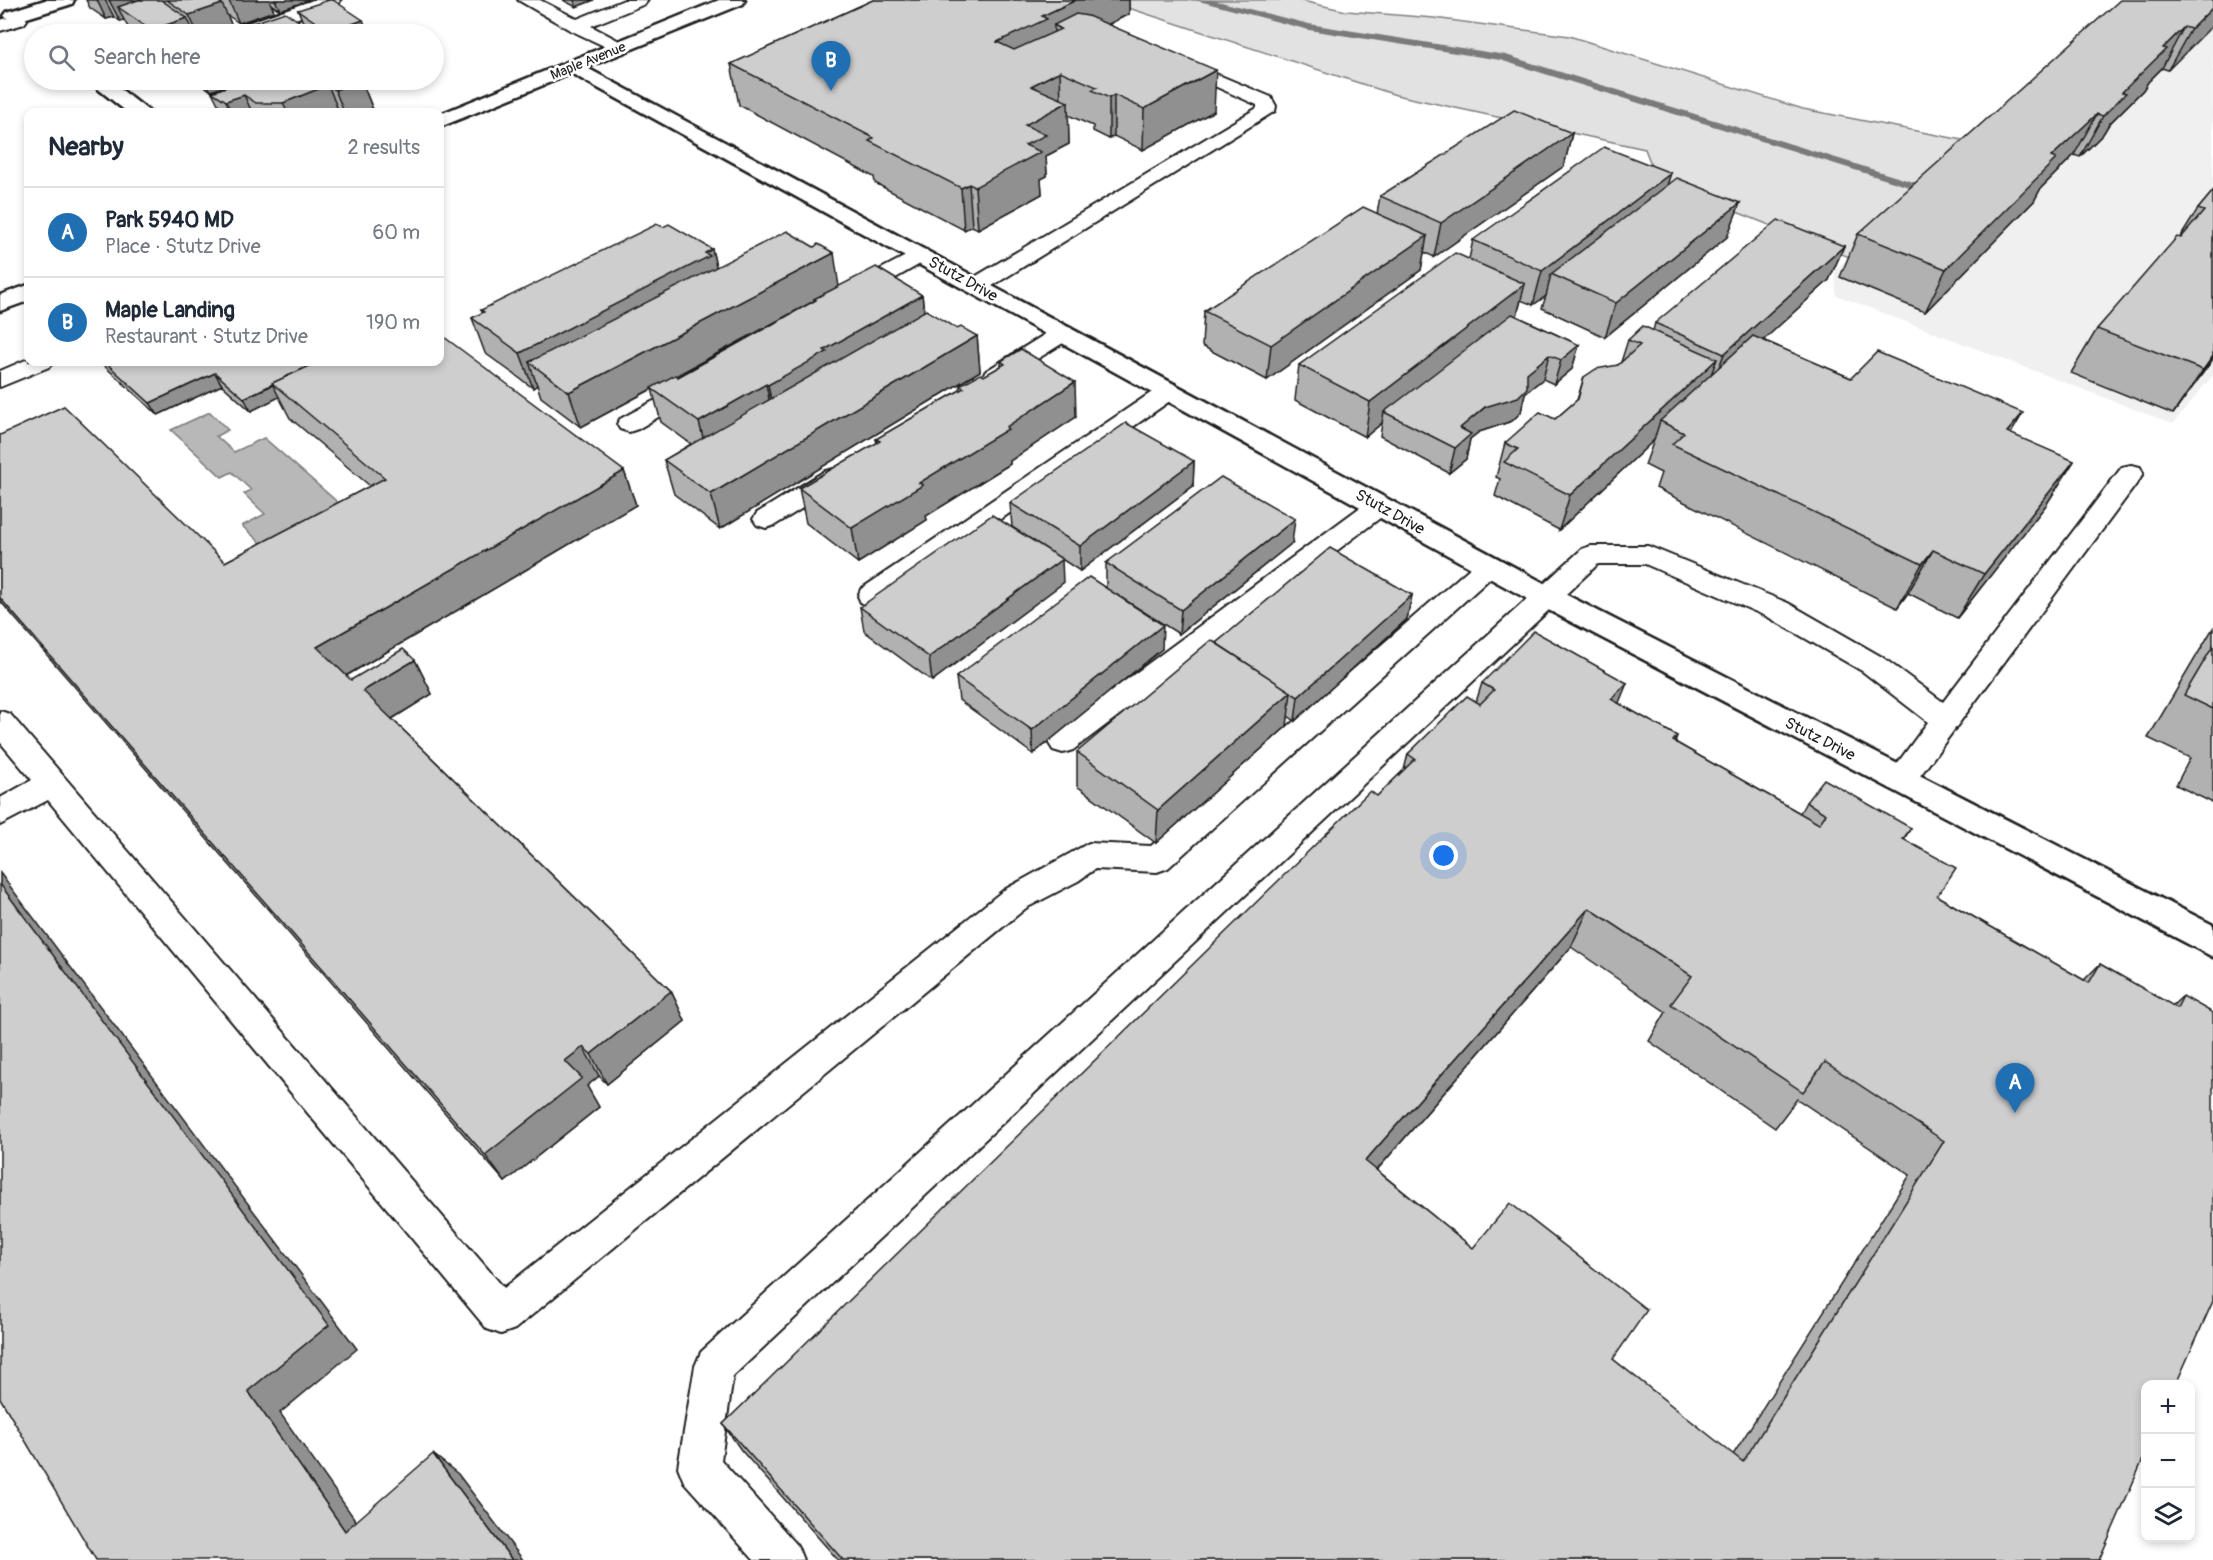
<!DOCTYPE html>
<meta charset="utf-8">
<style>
body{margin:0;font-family:Pangolin,sans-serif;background:#f2f2f3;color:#1f2937}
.controls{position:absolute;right:18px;bottom:18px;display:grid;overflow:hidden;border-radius:12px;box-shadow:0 3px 9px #0003}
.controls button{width:54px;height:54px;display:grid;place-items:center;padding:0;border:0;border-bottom:2px solid #e0e1e3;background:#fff;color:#1f2937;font:30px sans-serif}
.you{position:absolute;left:1444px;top:856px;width:21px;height:21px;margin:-15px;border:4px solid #fff;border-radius:50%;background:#1a73e8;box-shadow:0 0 0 9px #1a73e833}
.badge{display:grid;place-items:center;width:39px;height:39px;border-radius:50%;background:#1f6fb2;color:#fff;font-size:20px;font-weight:700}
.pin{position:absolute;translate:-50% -50px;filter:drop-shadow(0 2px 3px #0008)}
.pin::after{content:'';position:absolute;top:32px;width:21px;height:18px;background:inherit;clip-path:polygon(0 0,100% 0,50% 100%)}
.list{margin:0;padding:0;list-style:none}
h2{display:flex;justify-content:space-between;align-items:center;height:78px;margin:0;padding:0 24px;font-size:26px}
h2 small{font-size:20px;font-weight:400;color:#747a83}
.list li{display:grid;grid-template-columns:39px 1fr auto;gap:18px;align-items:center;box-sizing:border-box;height:90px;padding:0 24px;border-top:2px solid #e0e1e3}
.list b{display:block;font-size:22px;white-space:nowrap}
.list p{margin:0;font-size:20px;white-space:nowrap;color:#747a83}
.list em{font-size:20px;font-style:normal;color:#747a83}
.icon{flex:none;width:33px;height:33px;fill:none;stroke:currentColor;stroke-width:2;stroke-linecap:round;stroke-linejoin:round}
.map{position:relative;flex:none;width:2213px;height:1560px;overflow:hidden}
.search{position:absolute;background:#fff;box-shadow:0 3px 9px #0003;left:24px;top:24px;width:420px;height:66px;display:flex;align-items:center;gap:15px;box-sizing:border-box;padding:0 21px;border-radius:33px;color:#747a83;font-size:22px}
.panel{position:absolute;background:#fff;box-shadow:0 3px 9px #0003;left:24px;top:108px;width:420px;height:258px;border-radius:12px}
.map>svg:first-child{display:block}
.built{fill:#f0f0f0}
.green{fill:#e2e2e2;stroke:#7f7f7f;stroke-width:1.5}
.water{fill:#b8b8b8;stroke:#7a7a7a;stroke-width:1.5}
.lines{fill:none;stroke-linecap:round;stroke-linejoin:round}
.stream{fill:#7a7a7a;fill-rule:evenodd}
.lane-casing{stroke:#1c1c1c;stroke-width:4}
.street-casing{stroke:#1c1c1c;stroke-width:5}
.secondary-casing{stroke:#1c1c1c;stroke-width:5}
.lane{fill:#fff;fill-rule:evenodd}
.street{fill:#fff;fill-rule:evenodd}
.secondary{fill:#fff;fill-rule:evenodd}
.wall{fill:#b1b1b1;stroke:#1c1c1c;stroke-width:1.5;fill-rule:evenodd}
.shaded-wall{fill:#909090;stroke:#1c1c1c;stroke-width:1.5}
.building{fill:#cecece;stroke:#1c1c1c;stroke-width:1.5;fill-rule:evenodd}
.labels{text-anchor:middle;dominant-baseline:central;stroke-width:5;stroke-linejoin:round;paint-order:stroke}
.far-street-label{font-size:14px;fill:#1c1c1c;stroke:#fff}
.street-label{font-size:16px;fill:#1c1c1c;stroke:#fff}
</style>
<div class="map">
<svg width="2213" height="1560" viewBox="0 0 2213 1560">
<rect width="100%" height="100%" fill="#fff"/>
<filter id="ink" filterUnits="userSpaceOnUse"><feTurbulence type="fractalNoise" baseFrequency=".0167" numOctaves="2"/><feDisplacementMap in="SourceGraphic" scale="12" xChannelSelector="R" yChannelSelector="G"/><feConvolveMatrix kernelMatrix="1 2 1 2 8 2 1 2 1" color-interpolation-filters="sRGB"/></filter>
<g filter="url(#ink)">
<!-- built -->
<path class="built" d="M2213 0V375L2173 424 1836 295 1835 271 1849 257Z"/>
<!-- green -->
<path class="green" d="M1104 0H1298L1346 11 1434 18 1569 36 1803 109 1978 143 1849 257 1657 180 1645 149 1396 95Z"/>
<!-- water -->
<path class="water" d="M210 412 228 430 216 436 234 452 264 438 349 512 272 553 242 526 265 514 244 494 251 490 232 472 222 477 171 430Z"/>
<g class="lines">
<!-- stream -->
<path class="stream" d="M1195 0H1213L1309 24 1506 55 1929 187 1919 190 1500 60 1309 30Z"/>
<defs>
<g id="lane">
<path d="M518 0H540L577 19 624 0H648L645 4 591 26 625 44 628 48 625 52 619 53 570 30Z"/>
<path d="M18 15 24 16 27 20 24 24 0 31V20Z"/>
<path d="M1178 58 1271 97 1276 106 1275 111 984 291H968L965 286 968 281 1257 108V105L1172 67 1169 63 1172 59Z"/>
<path d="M919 249 927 250 930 255 927 260 859 299H843L840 294 843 289Z"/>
<path d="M1063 326 1071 328 1074 333 1071 338 1002 381H986L982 376 986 371 1055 328Z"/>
<path d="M28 359V362H53L49 367 0 387V371Z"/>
<path d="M691 381 699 383 703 388 699 393 638 429 629 432 620 429 617 424 620 419Z"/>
<path d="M1169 384 1177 386 1181 391 1177 396 881 603 871 605 861 603 858 596 861 589 1161 386Z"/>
<path d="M2131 465 2140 467 2143 473 2140 479 1911 788 1900 792 1889 788 1885 780 1928 722 1862 671 1768 617 1645 564H1598L733 1376 721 1460 797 1545 803 1560H754L684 1482 678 1467 695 1366 701 1352 1582 549 1591 546H1648L1788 603 1882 657 1943 702 2122 467Z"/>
<path d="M834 469 843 471 847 477 843 483 775 525 766 528 757 525 753 519 757 513 825 471Z"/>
<path d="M1379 498 1388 500 1392 506 1388 512 1073 750 1063 753 1053 750 1048 742 1053 734 1370 500Z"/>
<path d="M1488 557 1497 560 1501 566 1497 572 1168 868 1157 872 1095 869 1078 881 1026 908 515 1329 501 1334 487 1329 48 800 0 825V798L32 780 0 742V711L10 714 504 1288 1004 890 1089 843 1151 846 1479 560Z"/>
</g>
<g id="street">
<path d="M45 0H74L72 4 14 22 4 16 7 12Z"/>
<path d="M313 0H340L338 4 252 34H225L228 30Z"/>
<path d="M574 61 1555 589 2213 925V957L1535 603 567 71 564 67 567 63Z"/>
<path d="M87 80H109L150 112H127Z"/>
</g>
<g id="secondary">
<path d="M719 0H745L743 4 440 127V114Z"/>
<path d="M28 285V301L0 311V295Z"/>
</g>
</defs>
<!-- lane casing -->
<use href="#lane" class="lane-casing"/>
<!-- street casing -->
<use href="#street" class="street-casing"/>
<!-- secondary casing -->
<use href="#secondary" class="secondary-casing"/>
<!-- lane -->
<use href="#lane" class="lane"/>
<!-- street -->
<use href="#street" class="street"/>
<!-- secondary -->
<use href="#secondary" class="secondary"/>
</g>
<!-- wall -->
<g class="wall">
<path d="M86 0H310L280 10 272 5 274 11 239 23 227 15 232 26 208 34H136L129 29 124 20 120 21 114 17 106 19 90 8Z"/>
<path d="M563 0H594L576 7Z"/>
<path d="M873 0H1129V14L1109 24 1214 111 1143 150 1114 136 1109 139 1093 131V126L1068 115 1069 144 1046 156 1047 176 1041 179 1042 194 978 229 972 226 964 230 875 183 874 177 739 105 731 64Z"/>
<path d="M2213 0 2168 70 2162 68 2148 82 2143 90 2109 124 2103 134 2080 157 2074 155 2041 188 2034 201 1925 312 1840 277 1858 234Z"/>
<path d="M298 10 368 32 359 34H322L303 22Z"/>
<path d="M253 23 318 34H258Z"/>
<path d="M196 80H243L211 91Z"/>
<path d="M361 80 374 112H222L212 92Z"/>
<path d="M1572 133 1564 166 1434 257 1424 252 1421 270 1267 380 1202 346 1204 311 1377 214 1380 196Z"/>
<path d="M1667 186 1740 203 1727 237 1605 337 1542 308 1546 296 1533 305 1521 300 1517 316 1579 345 1572 369 1554 384 1543 379 1525 393 1521 412 1512 421 1479 432 1470 439 1466 459 1449 473 1380 436 1382 423 1365 437 1295 400 1299 365 1469 259 1473 240Z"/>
<path d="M2213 191V359L2173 414 2071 373 2097 329 2180 238 2198 209Z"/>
<path d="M1844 246 1829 280 1763 340 1851 378 2011 434 2074 461 2046 505 1957 618 1908 593 1897 608 1656 488 1661 473 1645 465 1654 440 1559 530 1495 496 1500 479 1496 477 1505 443 1555 419 1577 400 1584 377 1618 365 1621 362 1628 340 1653 331 1655 323Z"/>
<path d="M712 249 716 267 839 286 922 295 924 311 957 329 977 336 980 371 720 529 674 494 664 460 691 444 661 422 652 389 581 427 541 397 537 385 533 388 485 353 472 318 483 313 481 310ZM795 311 678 377 676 376Z"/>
<path d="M1001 361 1076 417 1010 461V464L926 516 927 520 858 563 806 523 799 488 877 443 876 439 960 390V385L984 376 1001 366Z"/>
<path d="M100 362H440L624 471 636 505 346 676 351 680 415 660 432 694 392 719 671 991 685 1021 607 1084 599 1076 587 1086 599 1107 505 1182 0 601V435L225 562 370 486 290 418 279 397 251 411 222 385 158 415Z"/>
<path d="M1194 461 1193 486 1080 571 1012 527 1010 503Z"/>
<path d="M1292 543 1179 634 1117 595 1162 649 1033 754 959 700 956 677 1106 587V563Z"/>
<path d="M1063 583 932 681 864 631 860 607Z"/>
<path d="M1412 595 1407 619 1295 721 1288 716 1287 726 1156 843 1077 786V752L1216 643Z"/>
<path d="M2213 628V803L2176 785 2190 758 2148 738Z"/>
<path d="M1482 683H1627L1618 703 1677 736 1675 742 1800 813 1806 802 1911 828 1904 839 1937 896 2084 980 2100 964 2172 1006 2183 996 2099 1560H838L741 1450 723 1424 1377 796 1404 770 1408 754 1476 702ZM1571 947 1666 1012 1649 1041 1775 1128 1797 1099 1910 1175 1733 1455 1473 1248 1377 1170Z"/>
</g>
<!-- shaded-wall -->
<g class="shaded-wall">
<path d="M97 0H105L114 17 106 19Z"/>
<path d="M109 0H146L118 7 124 20 120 21Z"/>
<path d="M232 0H269L274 11 239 23 229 1Z"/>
<path d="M275 0H310L280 10Z"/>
<path d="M574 0H594L576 7Z"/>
<path d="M1076 0H1129V14L1062 47 1061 29 1054 25V51L999 83 997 42 1042 16Z"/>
<path d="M222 4 232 26 208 34H198L189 15Z"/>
<path d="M2213 7V25L2168 70 2191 29Z"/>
<path d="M187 18 195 34H153L151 30Z"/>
<path d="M363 20 368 32 359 34H331L330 32Z"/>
<path d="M2184 27 2162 68 2148 82 2143 90 2109 124 2103 134 2080 157 2103 116 2122 92 2163 48Z"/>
<path d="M1216 70 1214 111 1143 150 1144 109Z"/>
<path d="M1060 71 1061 106 1068 102 1069 144 1046 156 1047 176 1041 179 1042 194 978 229 975 187 1025 125 1031 86Z"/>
<path d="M205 80H243L211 91Z"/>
<path d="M361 80 374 112H344L335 90Z"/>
<path d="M328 85 339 112H287L283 103Z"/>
<path d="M244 95 252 112H231L226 101Z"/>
<path d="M1114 95V136L1109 139V98Z"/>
<path d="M2097 114 2074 155 2041 188 2034 201 1925 312 1946 269 2051 157Z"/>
<path d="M1572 133 1564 166 1434 257 1441 223Z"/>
<path d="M1671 173 1660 207 1551 274 1546 296 1533 305 1542 271Z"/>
<path d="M969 184 972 226 964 230 961 188Z"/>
<path d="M1740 203 1727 237 1605 337 1616 303Z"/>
<path d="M1427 236 1421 270 1267 380 1271 345Z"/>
<path d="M1844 246 1829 280 1711 388 1724 354Z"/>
<path d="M712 249 720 284 529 362 537 385 533 388 520 353Z"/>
<path d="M834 253 839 287 814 299V301L581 427 569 392Z"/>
<path d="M1525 284 1516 319 1384 412 1382 423 1365 437 1370 402Z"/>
<path d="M922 295 926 329 775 420 768 385 824 350Z"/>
<path d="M977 336 980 371 720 529 711 494Z"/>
<path d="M1579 345 1572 369 1554 384 1561 360Z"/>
<path d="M1549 355 1543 379 1525 393 1521 412 1512 421 1479 432 1470 439 1466 459 1449 473 1460 428Z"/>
<path d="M2213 356V359L2173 414 2203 370Z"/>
<path d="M1717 359 1704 393 1660 421 1654 440 1559 530 1570 495Z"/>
<path d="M215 373 222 385 158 415 150 403Z"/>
<path d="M1075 382 1076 417 1010 461V464L926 516 927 520 858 563 852 528 919 483Z"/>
<path d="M766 384 773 419 708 457 699 422Z"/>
<path d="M273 385 279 397 251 411 244 398Z"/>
<path d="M2023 413 1997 457 2007 432Z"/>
<path d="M1194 461 1193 486 1080 571V546Z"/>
<path d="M2074 461 2046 505 1957 618 1984 574Z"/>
<path d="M624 471 636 505 337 681 317 647Z"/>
<path d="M1295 519 1292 543 1179 634 1181 610Z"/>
<path d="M1933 550 1908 593 1897 608 1922 564Z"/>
<path d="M1062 559 1063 583 932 681 929 657Z"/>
<path d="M1412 595 1407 619 1295 721 1298 697Z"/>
<path d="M1163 625 1162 649 1033 754 1032 730Z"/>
<path d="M415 660 432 694 382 725 363 691Z"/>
<path d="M1627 683 1610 725 1611 699Z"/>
<path d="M1291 692 1287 726 1156 843 1158 810Z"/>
<path d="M0 873 357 1349 280 1413 375 1548 345 1531 248 1391 0 884Z"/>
<path d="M1589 908 1571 947 1355 1195 1365 1161Z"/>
<path d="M671 991 685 1021 607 1084 591 1054Z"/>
<path d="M583 1047 599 1076 587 1086 599 1107 505 1182 485 1155 565 1061Z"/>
<path d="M433 1454 458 1474 523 1560H512Z"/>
</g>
<!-- building -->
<g class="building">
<path d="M138 0H161L187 18 151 30 118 7Z"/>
<path d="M167 0H216L222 4 189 15Z"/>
<path d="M329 0H333L363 20 330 32 298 10Z"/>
<path d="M873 0H1076L1042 16 1047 19 997 42 1014 50 1061 29 1054 25 1076 14 1088 16 1216 70 1144 109 1114 95 1109 98 1092 90 1097 87 1060 71 1031 86 1068 102 1025 125 1046 135 1025 145 1041 152 975 187 969 184 961 188 869 141 874 138 731 64Z"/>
<path d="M2120 0H2213V7L2191 29 2184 27 2163 48 2166 49 2122 92 2126 93 2103 116 2097 114 2051 157 2056 159 1946 269 1858 234Z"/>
<path d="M285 12 318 34H270L253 23Z"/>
<path d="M246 26 257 34H222Z"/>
<path d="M245 80H361L335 90 328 85 283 103H256L244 95 226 101 212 92Z"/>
<path d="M1514 110 1572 133 1441 223 1380 196Z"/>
<path d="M1604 147 1671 173 1542 271 1473 240Z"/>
<path d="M1677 178 1740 203 1616 303 1551 274Z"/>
<path d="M2213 191V356L2203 370 2097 329 2177 237 2181 238 2204 211 2198 209Z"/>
<path d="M1363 207 1427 236 1271 345 1204 311Z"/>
<path d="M1778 220 1844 246 1724 354 1655 323Z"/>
<path d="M657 224 663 227 669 224 712 249 705 253 710 256 520 353 472 318 484 312 481 310Z"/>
<path d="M787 231 814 247 818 244 834 253 569 392 529 362Z"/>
<path d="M1455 253 1525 284 1370 402 1299 365Z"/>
<path d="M876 267 922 295 824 350 827 352 768 385 766 384 699 422 651 388 675 375 678 377 816 300 814 299Z"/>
<path d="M926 310 957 329 961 327 977 336 711 494 664 460Z"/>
<path d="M1512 314 1579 345 1561 360 1549 355 1527 373V388L1518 397 1485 407 1460 428 1471 434 1455 448 1384 412Z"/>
<path d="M1643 326 1717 359 1570 495 1504 462 1518 449 1505 443 1540 412 1555 419 1578 399 1584 377 1596 369 1618 365 1640 345 1628 340Z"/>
<path d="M440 334 624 471 317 647 351 680 403 649 415 660 363 691 671 991 591 1054 583 1047 565 1061 582 1078 485 1155 0 598V435L64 406 225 562 385 478 272 383 318 362H440Z"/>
<path d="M1753 336 1851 378 1877 352 2023 413 2007 432 2074 461 1984 574 1933 550 1922 564 1672 444 1684 433 1660 421Z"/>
<path d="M1021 349 1075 382 1006 427 1008 429 919 483 923 485 852 528 799 488 880 441 876 439 964 388 960 385 980 374 984 376 1005 364 1001 361Z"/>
<path d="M105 362H318L272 383 273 384 244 398 215 373 150 403Z"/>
<path d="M1126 423 1194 461 1080 546 1010 503Z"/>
<path d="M1221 477 1295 519 1181 610 1106 563Z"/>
<path d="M992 515 1062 559 929 657 860 607Z"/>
<path d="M1330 548 1412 595 1298 697 1216 643Z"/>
<path d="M1089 577 1163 625 1032 730 956 677Z"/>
<path d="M1534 631 1627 683 1611 699 1677 736 1673 741 1819 824 1826 814 1806 802 1824 779 1911 828 1903 839 1956 868 1937 896 2089 983 2100 964 2177 1008 2183 996 2213 1013V1301L2176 1384H2145V1455L2099 1560H843L723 1424 1370 791 1377 796 1415 759 1408 754 1467 696 1480 704 1494 690 1482 683ZM1589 908 1692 976 1671 1004 1803 1092 1825 1062 1944 1141 1743 1462 1613 1359 1647 1310 1510 1203 1473 1248 1365 1161Z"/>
<path d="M1211 640 1291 692 1158 810 1077 752Z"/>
<path d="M2213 646V709L2184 695Z"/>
<path d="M0 884 329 1325 248 1391 345 1531 433 1454 512 1560H96L0 1398Z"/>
</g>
</g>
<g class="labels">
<!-- far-street labels -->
<g class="far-street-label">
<text transform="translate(588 61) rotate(-22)">Maple Avenue</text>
</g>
<!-- street labels -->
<g class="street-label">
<text transform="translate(963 279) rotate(29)">Stutz Drive</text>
<text transform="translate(1390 512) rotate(29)">Stutz Drive</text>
<text transform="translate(1820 739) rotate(27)">Stutz Drive</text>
</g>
</g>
</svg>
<div class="controls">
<button>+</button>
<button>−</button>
<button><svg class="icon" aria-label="layers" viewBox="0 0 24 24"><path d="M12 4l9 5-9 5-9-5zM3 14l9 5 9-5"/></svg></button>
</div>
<div class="you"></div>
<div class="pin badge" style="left:2015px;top:1113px">A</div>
<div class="pin badge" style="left:831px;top:91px">B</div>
<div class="search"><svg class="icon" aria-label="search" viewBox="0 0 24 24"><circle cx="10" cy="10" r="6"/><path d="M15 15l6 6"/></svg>Search here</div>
<section class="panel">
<h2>Nearby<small>2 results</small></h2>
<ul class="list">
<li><span class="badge">A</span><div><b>Park 5940 MD</b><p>Place · Stutz Drive</p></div><em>60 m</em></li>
<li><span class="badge">B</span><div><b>Maple Landing</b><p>Restaurant · Stutz Drive</p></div><em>190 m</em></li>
</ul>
</section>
</div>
